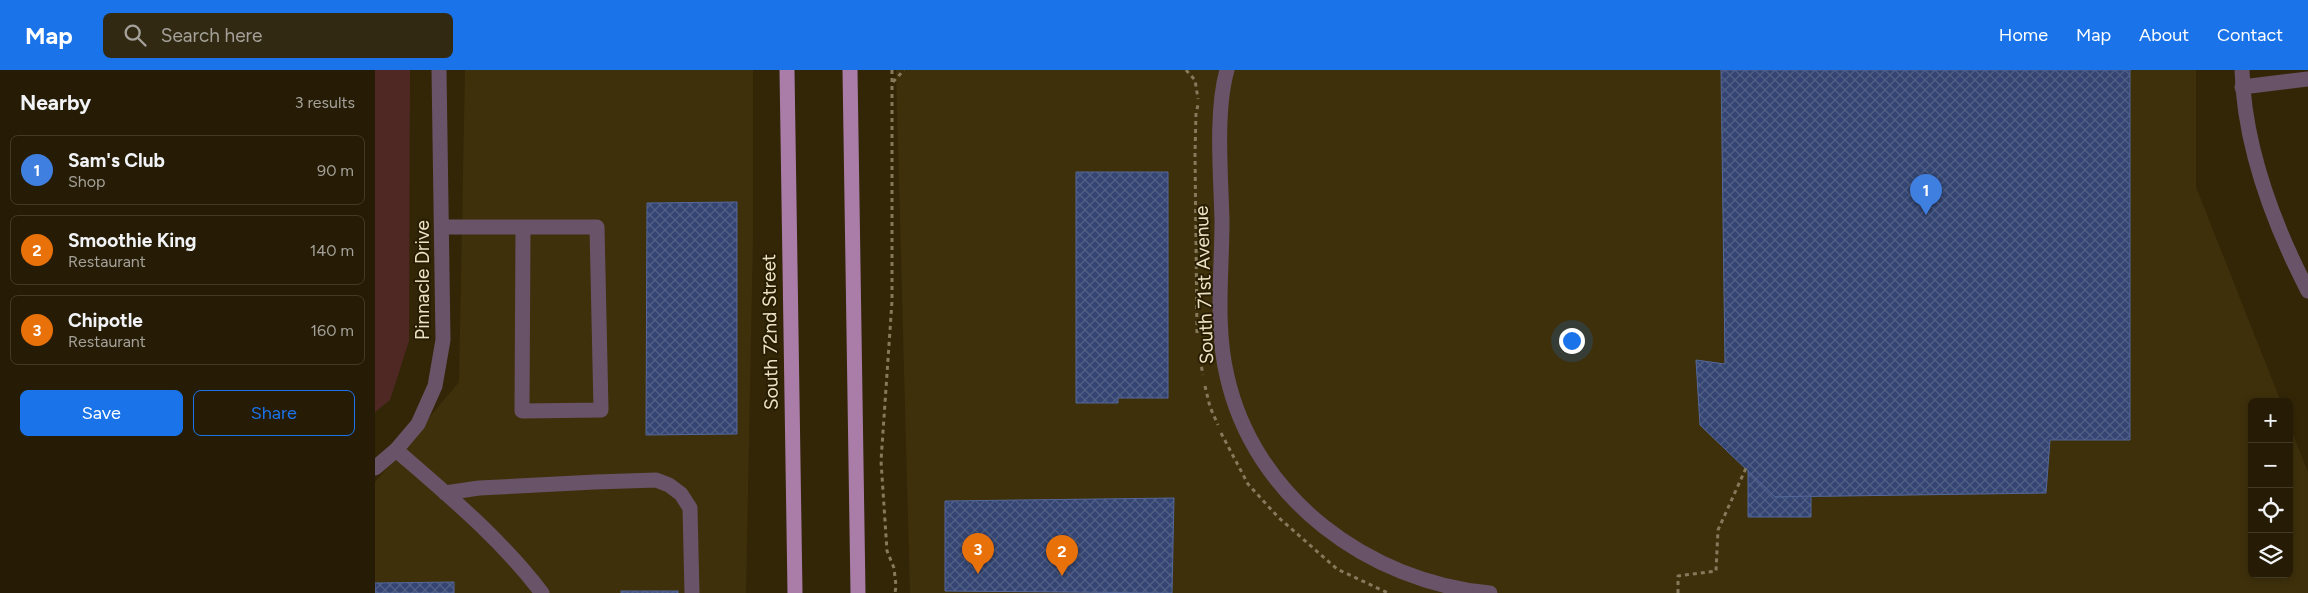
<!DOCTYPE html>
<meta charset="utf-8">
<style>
body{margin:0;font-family:Figtree,sans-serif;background:#322913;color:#f1f3f6}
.controls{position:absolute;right:15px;bottom:15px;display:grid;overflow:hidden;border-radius:8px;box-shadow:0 2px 8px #0003}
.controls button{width:45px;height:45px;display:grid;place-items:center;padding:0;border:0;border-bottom:1px solid #423a27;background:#261c05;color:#f1f3f6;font:25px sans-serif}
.you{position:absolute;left:1196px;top:270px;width:18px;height:18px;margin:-12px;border:4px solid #fff;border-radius:50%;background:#1a73e8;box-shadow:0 0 0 8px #1a73e833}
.badge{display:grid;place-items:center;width:32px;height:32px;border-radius:50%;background:#1a73e8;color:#fff;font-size:16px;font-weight:700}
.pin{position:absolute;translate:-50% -41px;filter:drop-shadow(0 1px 2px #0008)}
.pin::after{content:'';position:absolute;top:26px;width:18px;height:15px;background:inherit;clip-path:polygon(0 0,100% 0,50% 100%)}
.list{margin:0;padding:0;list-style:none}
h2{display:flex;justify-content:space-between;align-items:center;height:65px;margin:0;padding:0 20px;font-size:21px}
h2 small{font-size:16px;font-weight:400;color:#a4a19a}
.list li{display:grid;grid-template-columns:32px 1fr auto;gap:15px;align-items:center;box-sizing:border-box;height:70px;margin:0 10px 10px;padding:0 10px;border:1px solid #423a27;border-radius:8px}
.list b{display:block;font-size:19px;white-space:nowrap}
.list p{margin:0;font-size:16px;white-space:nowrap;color:#a4a19a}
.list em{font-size:16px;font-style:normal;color:#a4a19a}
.actions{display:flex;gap:10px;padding:15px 20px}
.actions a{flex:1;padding:11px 0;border:1px solid #1a73e8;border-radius:8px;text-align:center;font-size:18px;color:#1a73e8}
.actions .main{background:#1a73e8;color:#fff}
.icon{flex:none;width:28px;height:28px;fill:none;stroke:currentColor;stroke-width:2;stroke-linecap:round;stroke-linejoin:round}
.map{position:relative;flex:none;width:1933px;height:523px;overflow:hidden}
header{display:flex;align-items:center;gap:30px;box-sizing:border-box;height:70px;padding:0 25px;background:#1a73e8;color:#fff}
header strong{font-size:24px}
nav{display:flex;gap:28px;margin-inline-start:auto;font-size:18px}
.search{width:350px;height:45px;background:#322913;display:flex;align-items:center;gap:12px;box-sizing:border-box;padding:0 18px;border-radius:8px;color:#a4a19a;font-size:19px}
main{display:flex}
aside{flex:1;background:#261c05}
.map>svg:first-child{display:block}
.built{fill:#3e300b}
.green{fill:#4f2824}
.building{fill:url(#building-cross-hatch);stroke:#546799}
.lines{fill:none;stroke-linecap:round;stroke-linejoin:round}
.path{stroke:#867a5c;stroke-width:3;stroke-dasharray:4 4;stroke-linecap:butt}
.lane{stroke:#695369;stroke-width:15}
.street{stroke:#695369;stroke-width:15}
.primary{stroke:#aa7da9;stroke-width:15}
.labels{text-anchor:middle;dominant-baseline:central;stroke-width:4;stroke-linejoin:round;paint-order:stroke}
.street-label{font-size:19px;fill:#ede1c3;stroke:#281d00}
</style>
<header>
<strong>Map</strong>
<div class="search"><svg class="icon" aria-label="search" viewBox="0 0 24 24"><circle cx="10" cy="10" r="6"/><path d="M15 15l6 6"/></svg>Search here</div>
<nav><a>Home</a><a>Map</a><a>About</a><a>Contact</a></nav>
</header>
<main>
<aside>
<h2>Nearby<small>3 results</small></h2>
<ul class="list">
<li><span class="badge" style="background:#3f7fe0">1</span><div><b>Sam's Club</b><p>Shop</p></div><em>90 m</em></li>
<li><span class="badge" style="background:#e8710a">2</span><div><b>Smoothie King</b><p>Restaurant</p></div><em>140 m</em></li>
<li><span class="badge" style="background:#e8710a">3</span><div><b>Chipotle</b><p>Restaurant</p></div><em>160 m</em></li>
</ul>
<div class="actions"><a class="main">Save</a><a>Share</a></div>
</aside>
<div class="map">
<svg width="1933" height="523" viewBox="0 0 1933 523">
<defs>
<pattern id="building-cross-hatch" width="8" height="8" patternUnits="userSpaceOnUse" patternTransform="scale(1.25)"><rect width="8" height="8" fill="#344573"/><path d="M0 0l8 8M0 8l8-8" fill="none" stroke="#526085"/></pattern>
</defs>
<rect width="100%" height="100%" fill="#322607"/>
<!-- built -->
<g class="built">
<path d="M90 0H378V166L371 523H0V412L84 312Z"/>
<path d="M521 0H1821V117L1906 332H1877V504H1914V354L1933 402V523H535Z"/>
</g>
<!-- green -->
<path class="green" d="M0 0H35L34 271 15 330 0 342Z"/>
<!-- building -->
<g class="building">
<path d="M1346 0H1755V370H1675L1671 423 1400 427 1325 355 1321 290 1350 294Z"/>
<path d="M701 102H793V328H743V333H701Z"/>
<path d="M362 132V364L271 365 272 133Z"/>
<path d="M1373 401 1400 427 1436 426V447H1373Z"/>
<path d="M799 428 797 523 570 521V431Z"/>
<path d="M79 512V523H0V513Z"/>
<rect x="246" y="521" width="57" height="2"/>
</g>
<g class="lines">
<!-- path -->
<g class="path">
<path d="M517 0V231L506 391 512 481 519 498 521 516 520 523"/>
<path d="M811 0 820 10 823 29"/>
<path d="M518 12 529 0"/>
<path d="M822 263 820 84 821 43 823 35"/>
<path d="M825 289 828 305"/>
<path d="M830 316 835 337 843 355"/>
<path d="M846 363 873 414 903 447 962 499 1013 523"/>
<path d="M1303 523V506L1341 501 1343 460 1371 398"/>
</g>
<!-- lane -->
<g class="lane">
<path d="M68 157H222L226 340 147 341 148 157"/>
<path d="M21 380C73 425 125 468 167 523"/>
<path d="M70 423 104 418 220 412 281 410 294 415 306 424 315 438 317 523"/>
</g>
<!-- street -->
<g class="street">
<path d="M852 0C840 42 846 106 847 151 847 202 840 256 852 306 879 428 994 512 1115 523"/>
<path d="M1867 0C1869 77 1898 153 1933 221"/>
<path d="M1867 17 1933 9"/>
<path d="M0 398 21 380 43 354 60 316 68 270 64 0"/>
</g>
<!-- primary -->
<g class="primary">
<path d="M412 0 420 523"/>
<path d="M475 0 483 523"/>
</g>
</g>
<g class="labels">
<!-- street labels -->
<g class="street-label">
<text transform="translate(47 210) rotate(-90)">Pinnacle Drive</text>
<text transform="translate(829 215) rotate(-92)">South 71st Avenue</text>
<text transform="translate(395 262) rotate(-91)">South 72nd Street</text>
</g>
</g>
</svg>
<div class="controls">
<button>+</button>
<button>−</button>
<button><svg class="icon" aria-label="locate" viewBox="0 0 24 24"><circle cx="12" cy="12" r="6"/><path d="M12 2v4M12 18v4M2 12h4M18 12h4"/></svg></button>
<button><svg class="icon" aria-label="layers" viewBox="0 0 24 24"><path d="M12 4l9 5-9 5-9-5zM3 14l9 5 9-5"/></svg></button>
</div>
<div class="you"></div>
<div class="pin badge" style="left:1551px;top:145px;background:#3f7fe0">1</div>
<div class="pin badge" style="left:687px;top:506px;background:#e8710a">2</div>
<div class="pin badge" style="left:603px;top:504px;background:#e8710a">3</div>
</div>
</main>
